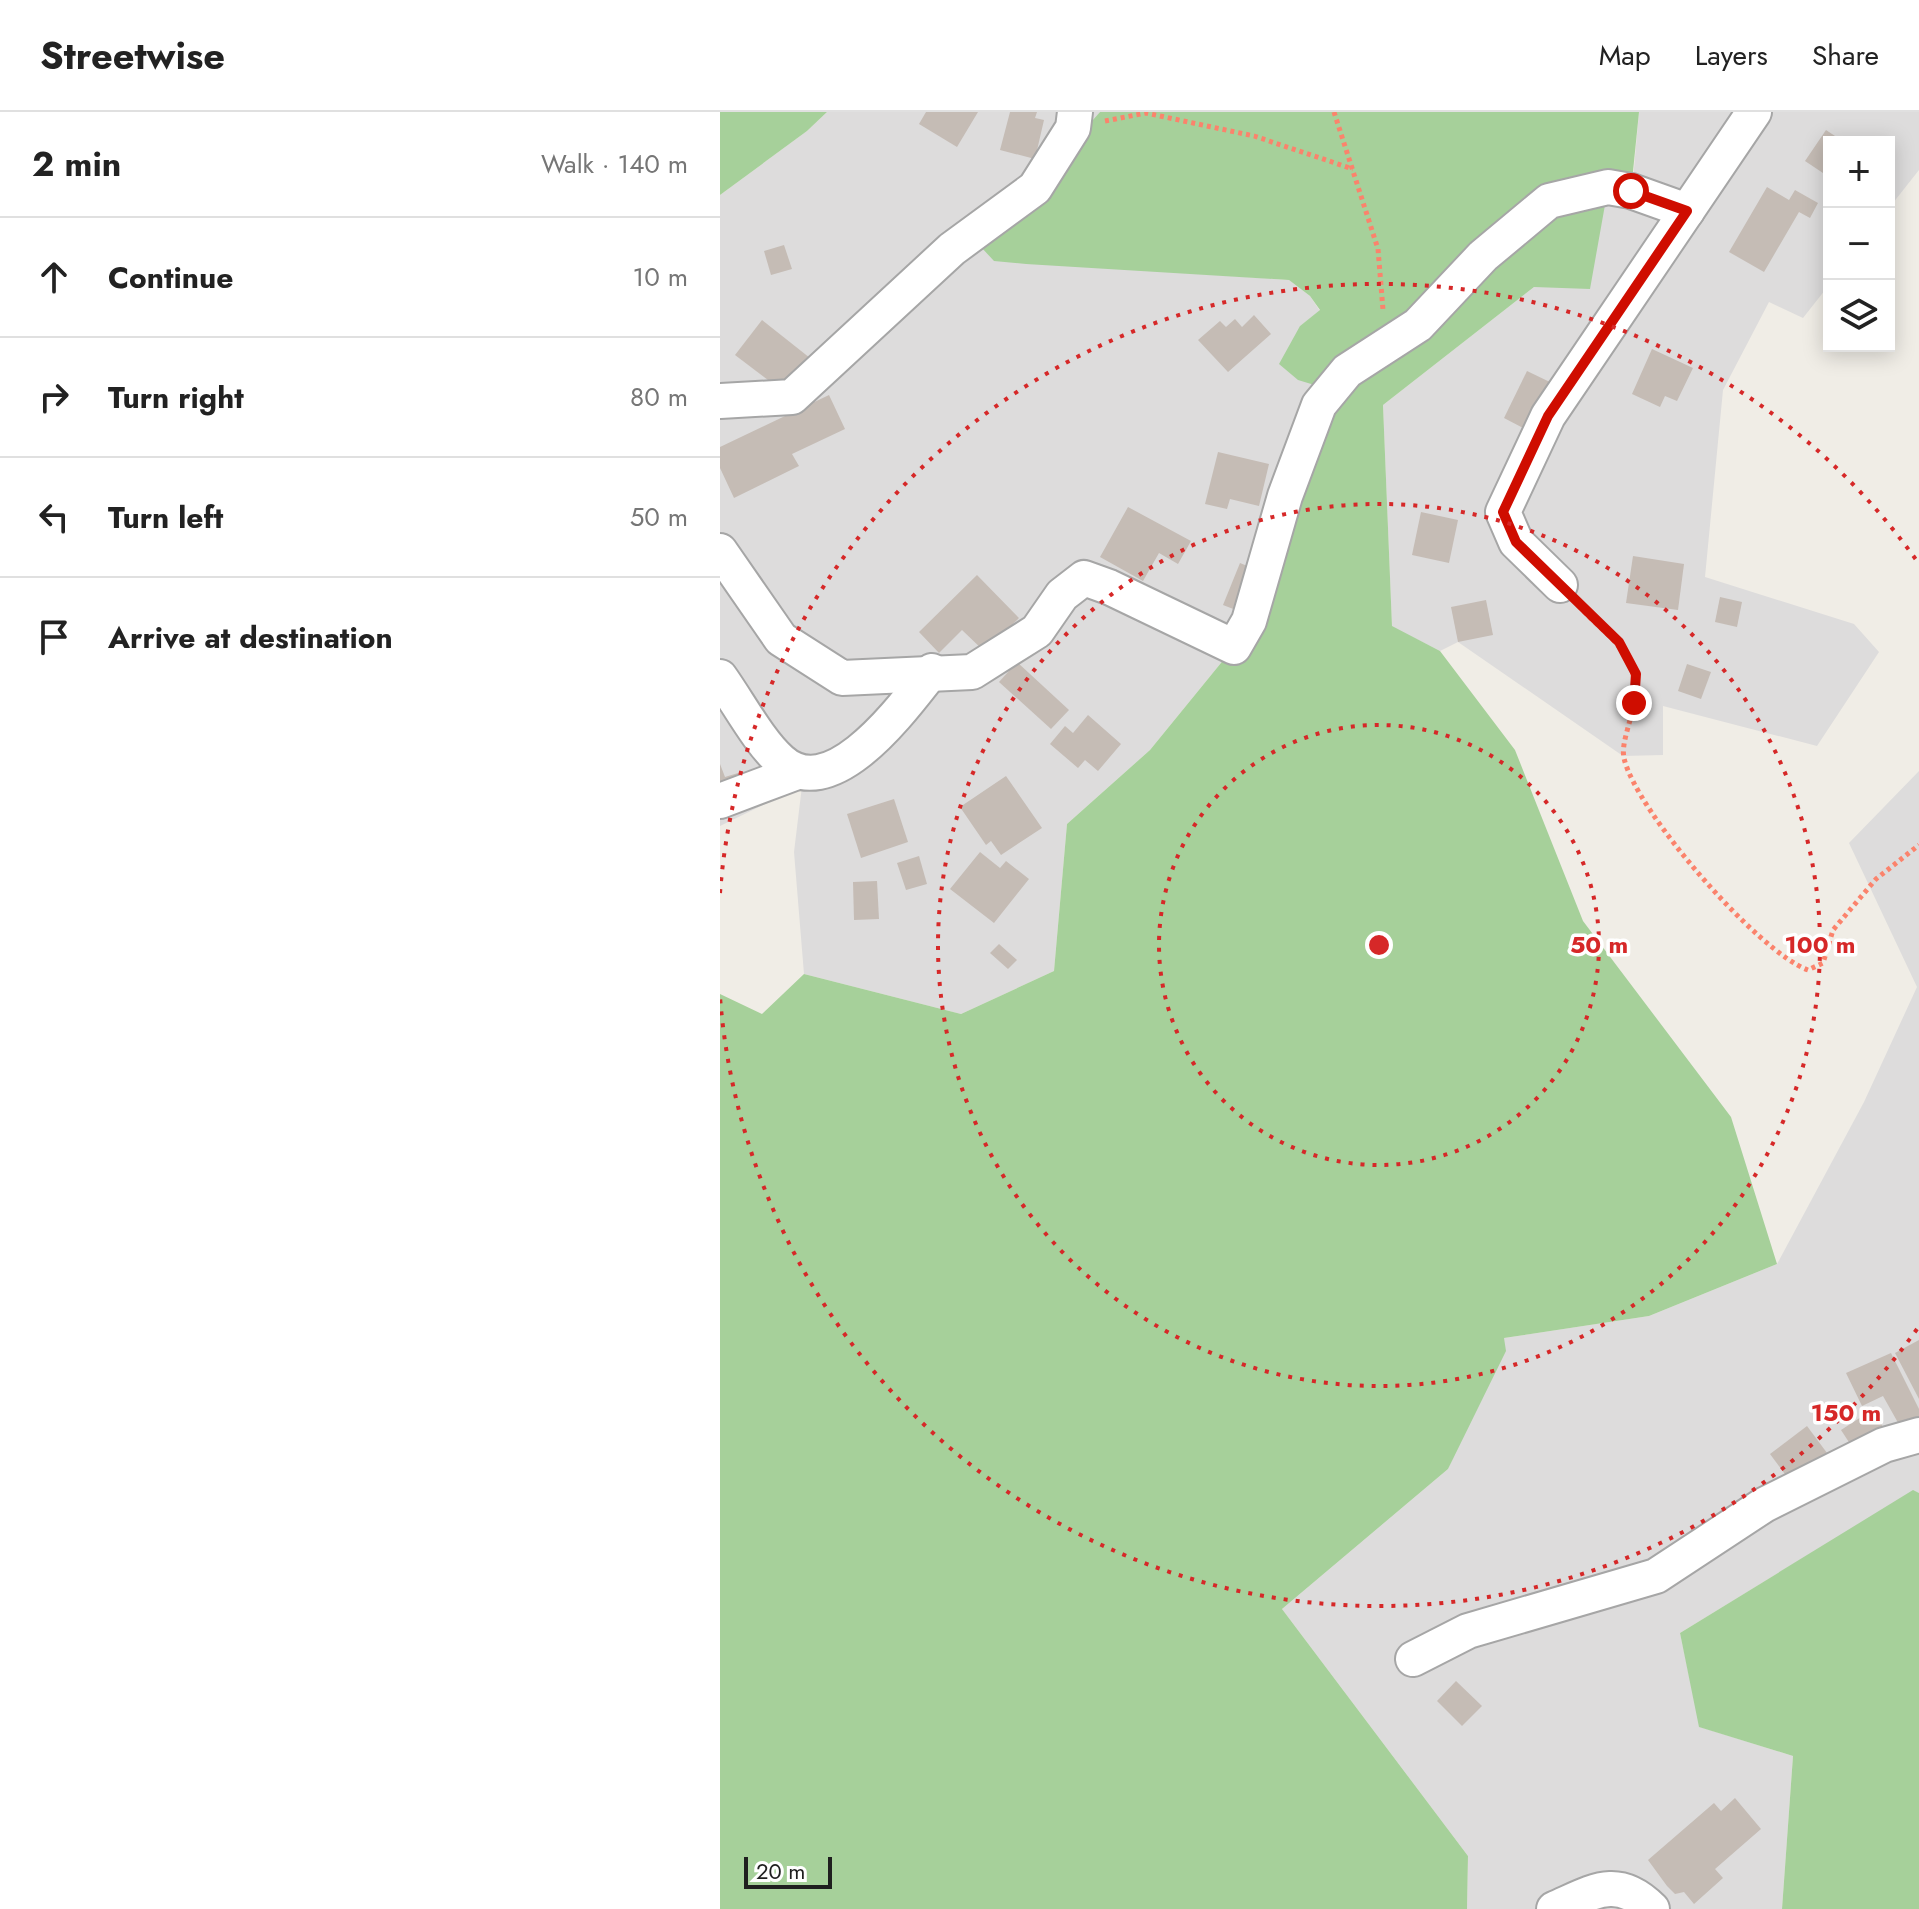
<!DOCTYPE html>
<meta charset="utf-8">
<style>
body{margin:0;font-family:Jost,sans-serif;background:#f2f2f2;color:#222}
.controls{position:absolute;right:24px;top:24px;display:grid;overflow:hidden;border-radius:0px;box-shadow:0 4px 20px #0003}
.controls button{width:72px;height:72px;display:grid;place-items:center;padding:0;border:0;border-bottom:2px solid #e0e0e0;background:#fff;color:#222;font:40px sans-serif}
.scale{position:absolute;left:24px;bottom:20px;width:88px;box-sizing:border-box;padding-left:8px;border:4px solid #1f1f1f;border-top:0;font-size:22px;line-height:28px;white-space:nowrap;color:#1f1f1f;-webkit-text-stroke:6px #fff;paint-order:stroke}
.stop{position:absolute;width:24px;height:24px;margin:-18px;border:6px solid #cf0d00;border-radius:50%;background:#fff}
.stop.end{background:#cf0d00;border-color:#fff;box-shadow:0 2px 8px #0008}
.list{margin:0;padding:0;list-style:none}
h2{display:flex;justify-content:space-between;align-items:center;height:104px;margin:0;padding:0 32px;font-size:34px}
h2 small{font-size:26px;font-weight:400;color:#767676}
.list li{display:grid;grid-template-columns:52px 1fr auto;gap:24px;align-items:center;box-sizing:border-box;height:120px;padding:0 32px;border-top:2px solid #e0e0e0}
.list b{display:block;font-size:30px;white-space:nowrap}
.list em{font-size:26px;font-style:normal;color:#767676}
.icon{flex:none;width:44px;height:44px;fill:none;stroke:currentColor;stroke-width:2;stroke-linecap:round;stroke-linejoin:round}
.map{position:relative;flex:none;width:1199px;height:1797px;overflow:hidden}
header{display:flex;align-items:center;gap:48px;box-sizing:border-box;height:112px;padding:0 40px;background:#fff;border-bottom:2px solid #e0e0e0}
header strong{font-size:38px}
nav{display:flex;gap:44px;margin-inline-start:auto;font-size:28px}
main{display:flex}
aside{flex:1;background:#fff}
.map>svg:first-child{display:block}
.residential{fill:#dddcdc}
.forest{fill:#a6d09a}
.building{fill:#c5bcb5}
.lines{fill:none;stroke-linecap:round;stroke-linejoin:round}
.minor-casing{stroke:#a6a6a6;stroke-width:38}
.path{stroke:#fb836c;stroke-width:5;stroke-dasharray:4 4;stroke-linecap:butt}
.minor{stroke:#fff;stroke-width:34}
.route{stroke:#cf0d00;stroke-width:10}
.ring{fill:none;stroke:#d62828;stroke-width:4;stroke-dasharray:4 8}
.centre{fill:#d62828;stroke:#fff;stroke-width:4}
.ring-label{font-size:24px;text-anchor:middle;font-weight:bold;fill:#d62828;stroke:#fff;stroke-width:7;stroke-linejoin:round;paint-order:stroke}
</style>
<header>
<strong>Streetwise</strong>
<nav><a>Map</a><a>Layers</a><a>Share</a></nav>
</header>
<main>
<aside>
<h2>2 min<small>Walk · 140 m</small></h2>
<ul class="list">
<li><svg class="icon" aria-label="ahead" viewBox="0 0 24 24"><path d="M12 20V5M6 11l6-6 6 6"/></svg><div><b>Continue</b></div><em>10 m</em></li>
<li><svg class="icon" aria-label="right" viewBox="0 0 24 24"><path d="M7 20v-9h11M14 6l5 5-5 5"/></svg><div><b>Turn right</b></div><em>80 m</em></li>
<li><svg class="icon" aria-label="left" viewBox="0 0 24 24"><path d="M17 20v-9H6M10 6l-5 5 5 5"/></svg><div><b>Turn left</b></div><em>50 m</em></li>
<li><svg class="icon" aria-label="arrive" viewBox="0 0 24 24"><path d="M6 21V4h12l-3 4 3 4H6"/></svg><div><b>Arrive at destination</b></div></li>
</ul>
</aside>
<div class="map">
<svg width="1199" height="1797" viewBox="0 0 1199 1797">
<rect width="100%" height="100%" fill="#f0ede6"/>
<!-- residential -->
<g class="residential">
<path d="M107 0H380L274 148 569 168 590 184 600 199 580 214 612 277 514 535 430 638 347 712 334 859 241 902 84 862 74 740 82 674 0 714V83L87 19Z"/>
<path d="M919 0H1199V58L1169 96V30H1109V173L1083 206 1049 190 1003 278 985 465 1134 512 1159 540 1097 634 943 594V643L903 644 738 530 720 539 672 515 663 293 814 175 888 75 912 79Z"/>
<path d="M1199 659V1381L1193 1379 960 1521 980 1615 1073 1644 1062 1797H747L748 1744 562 1497 728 1357 784 1226 929 1204 1057 1152 1144 990 1197 875 1129 731Z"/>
</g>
<!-- forest -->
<g class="forest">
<path d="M0 0H107L87 19 0 83Z"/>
<path d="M380 0H919L911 79 888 76 870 177 814 175 663 293 672 514 720 539 795 638 863 809 1011 1005 1057 1152 929 1204 784 1226 786 1239 728 1357 562 1497 748 1744 747 1797H0V882L42 902 84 862 241 902 334 859 347 712 430 638 514 535 611 278 578 268 559 252 580 214 600 198 590 184 569 168 306 152 274 149 261 135Z"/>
<path d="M1193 1378 1199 1381V1797H1062L1073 1644 979 1615 960 1521Z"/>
</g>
<!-- building -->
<g class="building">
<path d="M206 0H258L237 35 199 12Z"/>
<path d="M290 0H317L315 6 324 8 315 47 280 38Z"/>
<path d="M1106 18 1124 30H1109V65L1085 49Z"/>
<path d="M1047 75 1069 88 1075 78 1098 91 1090 106 1079 100 1044 160 1009 140Z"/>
<path d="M64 133 72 157 51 163 44 139Z"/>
<path d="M534 203 551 222 508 260 478 228 500 209 506 215 515 207 522 215Z"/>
<path d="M42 208 90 246 64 280 15 243Z"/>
<path d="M932 237 973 256 957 289 945 284 940 295 912 282Z"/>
<path d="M807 259 834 272 811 320 784 306Z"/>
<path d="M109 283 125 317 72 342 79 354 14 386 0 356V335Z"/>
<path d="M498 340 549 352 539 394 510 387 507 397 485 392Z"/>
<path d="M408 395 471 429 458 452 439 441 423 469 380 445Z"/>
<path d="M701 400 738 408 729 451 692 443Z"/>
<path d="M913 444 964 452 958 498 906 491Z"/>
<path d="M520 451 537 458 521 500 503 493Z"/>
<path d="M257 463 299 506 265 540 242 518 219 541 199 520Z"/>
<path d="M1000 485 1022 490 1017 515 995 510Z"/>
<path d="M766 488 773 523 738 530 731 495Z"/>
<path d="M297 550 349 598 331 617 279 570Z"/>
<path d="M967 552 991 560 981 587 958 579Z"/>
<path d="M368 603 401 632 378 659 365 648 358 656 330 632 345 614 353 621Z"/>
<path d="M0 652 5 665 18 661 21 672 0 679Z"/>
<path d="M286 664 322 716 281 743 271 729 266 733 240 695Z"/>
<path d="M174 687 188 730 141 746 127 702Z"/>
<path d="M260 740 280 756 286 749 309 767 274 811 230 777Z"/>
<path d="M199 744 207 772 186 778 177 751Z"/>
<path d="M157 769 159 807 134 808 133 770Z"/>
<path d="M279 832 297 848 288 857 270 841Z"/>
<path d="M1199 1228V1287L1175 1241Z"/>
<path d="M1171 1241 1199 1297V1306L1181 1316 1163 1284 1142 1294 1126 1261Z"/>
<path d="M1152 1298 1169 1324 1138 1344 1121 1318Z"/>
<path d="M1087 1314 1110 1345 1073 1373 1050 1342Z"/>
<path d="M736 1569 762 1594 742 1614 717 1589Z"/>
<path d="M1015 1686 1041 1717 995 1757 1003 1766 974 1792 964 1780 955 1782 947 1774 928 1748 994 1691 1001 1699Z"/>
</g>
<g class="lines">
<defs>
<g id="minor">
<path d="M0 289 72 285 232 137 315 76 353 16 355 0"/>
<path d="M0 439 61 527 122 566 252 560 317 519 342 483 364 466 389 475 514 535 529 509 565 384 599 293 627 259 698 213 763 144 829 89 888 75 911 79 967 99"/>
<path d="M840 473 796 430 783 400 828 304 1034 0"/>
<path d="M0 565C18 590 39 630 61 649 112 695 184 594 212 559"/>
<path d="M0 689 77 660"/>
<path d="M693 1547 748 1519 936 1464 1044 1393 1164 1333 1199 1323"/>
<path d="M834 1797C873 1780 897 1762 932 1797"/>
</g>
</defs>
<!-- minor casing -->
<use href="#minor" class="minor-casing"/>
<!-- path -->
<g class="path">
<path d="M614 0 658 137 663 198"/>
<path d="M385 9 426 1 534 24 633 57"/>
<path d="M858 493C891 530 924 541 912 599 910 612 901 633 904 646 915 698 1038 840 1088 858L1103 851 1113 818 1156 767 1199 733"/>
</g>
<!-- minor -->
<use href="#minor" class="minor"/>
</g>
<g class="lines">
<!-- route -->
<path class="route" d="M911 79 967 99 828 304 783 400 796 430 899 530 916 562 914 591"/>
</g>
<!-- distance rings -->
<g class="ring">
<circle cx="659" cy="833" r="220"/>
<circle cx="659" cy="833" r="441"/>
<path d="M1197 1217A661 661 0 0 1 0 885M0 781A661 661 0 0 1 1197 449"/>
</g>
<circle cx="659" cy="833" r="12" class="centre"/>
<g class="ring-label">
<text x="879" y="841">50 m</text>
<text x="1100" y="841">100 m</text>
<text x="1126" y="1309">150 m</text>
</g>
</svg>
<div class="controls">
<button>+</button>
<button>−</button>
<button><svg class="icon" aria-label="layers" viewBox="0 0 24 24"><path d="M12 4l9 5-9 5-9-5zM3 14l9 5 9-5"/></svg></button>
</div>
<div class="scale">20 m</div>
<div class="stop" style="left:911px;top:79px"></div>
<div class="stop end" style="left:914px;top:591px"></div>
</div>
</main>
